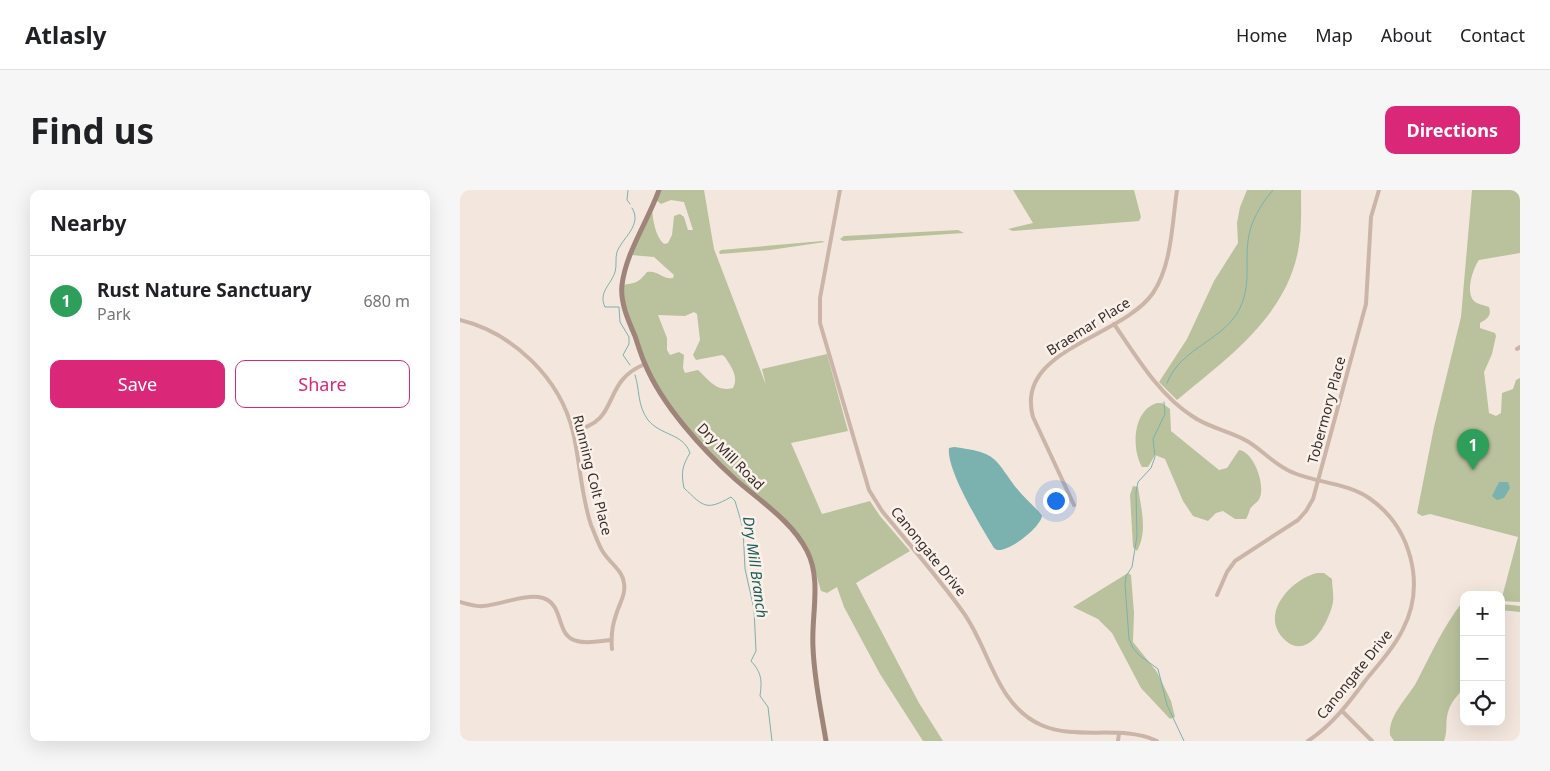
<!DOCTYPE html>
<meta charset="utf-8">
<style>
body{margin:0;font-family:"Noto Sans",sans-serif;background:#f6f6f6;color:#202124}
.controls{position:absolute;right:15px;bottom:15px;display:grid;overflow:hidden;border-radius:10px;box-shadow:0 5px 20px #0002}
.controls button{width:45px;height:45px;display:grid;place-items:center;padding:0;border:0;border-bottom:1px solid #e0e0e0;background:#fff;color:#202124;font:25px sans-serif}
.you{position:absolute;left:595px;top:310px;width:18px;height:18px;margin:-12px;border:4px solid #fff;border-radius:50%;background:#1a73e8;box-shadow:0 0 0 8px #1a73e833}
.badge{display:grid;place-items:center;width:32px;height:32px;border-radius:50%;background:#db2777;color:#fff;font-size:16px;font-weight:700}
.pin{position:absolute;translate:-50% -41px;filter:drop-shadow(0 1px 2px #0008)}
.pin::after{content:'';position:absolute;top:26px;width:18px;height:15px;background:inherit;clip-path:polygon(0 0,100% 0,50% 100%)}
.list{margin:0;padding:0;list-style:none}
h2{display:flex;justify-content:space-between;align-items:center;height:65px;margin:0;padding:0 20px;font-size:21px}
h2 small{font-size:16px;font-weight:400;color:#757577}
.list li{display:grid;grid-template-columns:32px 1fr auto;gap:15px;align-items:center;box-sizing:border-box;height:90px;padding:0 20px;border-top:1px solid #e0e0e0}
.list b{display:block;font-size:19px;white-space:nowrap}
.list p{margin:0;font-size:16px;white-space:nowrap;color:#757577}
.list em{font-size:16px;font-style:normal;color:#757577}
.actions{display:flex;gap:10px;padding:15px 20px}
.actions a{flex:1;padding:11px 0;border:1px solid #db2777;border-radius:10px;text-align:center;font-size:18px;color:#db2777}
.actions .main{background:#db2777;color:#fff}
.icon{flex:none;width:28px;height:28px;fill:none;stroke:currentColor;stroke-width:2;stroke-linecap:round;stroke-linejoin:round}
.map{position:relative;flex:none;width:1060px;height:551px;overflow:hidden;border-radius:10px}
header{display:flex;align-items:center;gap:30px;box-sizing:border-box;height:70px;padding:0 25px;background:#fff;border-bottom:1px solid #e0e0e0}
header strong{font-size:24px}
nav{display:flex;gap:28px;margin-inline-start:auto;font-size:18px}
.intro{display:flex;align-items:center;justify-content:space-between;box-sizing:border-box;height:120px;padding:0 30px}
h1{margin:0;font-size:35px}
.button{padding:12px 22px;border-radius:10px;background:#db2777;color:#fff;font-size:18px;font-weight:700}
main{display:flex;gap:30px;padding:0 30px}
aside{flex:1;background:#fff;border-radius:10px;box-shadow:0 5px 20px #0002}
.map>svg:first-child{display:block}
.green{fill:#b9c29c;fill-rule:evenodd}
.water{fill:#7bb1ae}
.lines{fill:none;stroke-linecap:round;stroke-linejoin:round}
.stream{stroke:#7bb1ae;stroke-width:1}
.street{stroke:#cbb5a8;stroke-width:4}
.secondary{stroke:#9f847a;stroke-width:5}
.labels{text-anchor:middle;dominant-baseline:central;stroke-width:5;stroke-linejoin:round;paint-order:stroke}
.street-label{font-size:14px;fill:#382c29;stroke:#faf1ea}
.water-label{font-size:15px;font-style:italic;fill:#1d5b59;stroke:#faf1ea}
</style>
<header>
<strong>Atlasly</strong>
<nav><a>Home</a><a>Map</a><a>About</a><a>Contact</a></nav>
</header>
<div class="intro"><h1>Find us</h1><a class="button">Directions</a></div>
<main>
<aside>
<h2>Nearby<small></small></h2>
<ul class="list">
<li><span class="badge" style="background:#2e9e5b">1</span><div><b>Rust Nature Sanctuary</b><p>Park</p></div><em>680 m</em></li>
</ul>
<div class="actions"><a class="main">Save</a><a>Share</a></div>
</aside>
<div class="map">
<svg width="1060" height="551" viewBox="0 0 1060 551">
<rect width="100%" height="100%" fill="#f3e6dd"/>
<!-- green -->
<g class="green">
<path d="M199 0H244L254 59 306 195 302 179 367 164 388 241 331 253 362 324 410 311 420 326 450 361 396 393 459 513 483 551H463L420 484 384 417 377 397 367 403 361 401 354 377 340 349 245 260 197 197 167 127 162 95C176 93 178 93 187 82 198 80 203 90 213 88L214 85 194 67 171 65 192 19C193 30 195 46 204 54L208 53 212 45 214 26 220 24 224 27 228 40H233L224 12 211 10 201 14 196 10ZM234 122 237 124 240 150 233 165 236 170 262 165 265 167C271 177 279 186 273 198 257 203 248 189 238 180L225 183 223 178 224 165 219 162 210 165 207 160V148L198 125 225 126Z"/>
<path d="M553 0H674L681 27 679 31 553 41 548 39 573 33Z"/>
<path d="M787 0H841C841 20 842 42 838 61 825 128 766 169 717 210L699 192 727 149 754 91 778 53 777 33 780 17Z"/>
<path d="M1012 0H1060V63L1019 70C1013 78 1005 102 1014 111 1017 114 1024 115 1029 117 1032 126 1027 129 1020 133V138L1035 143 1036 146 1032 164 1024 182 1029 223 1036 226 1041 223 1042 203 1053 199 1056 190 1060 188V412L1041 411 1058 347 970 324 962 326 957 323 974 237 1001 127Z"/>
<path d="M498 40 504 43 383 51 380 49 384 46Z"/>
<path d="M362 51 365 52 310 60 260 64 259 62 261 60Z"/>
<path d="M697 213H702L710 219 711 241 759 280 767 278 779 260C794 262 805 294 800 307 799 312 793 314 790 319 789 322 788 326 786 329H775L763 321 756 323 748 331 733 326 723 311 705 269 695 265 688 277H682C671 258 673 220 697 213Z"/>
<path d="M673 296 678 297C681 318 688 341 677 361L673 357 670 305Z"/>
<path d="M668 383 671 385 674 423 673 452 697 482 711 511 715 527 710 529 681 498 652 443 638 429 613 417Z"/>
<path d="M857 383H864L872 389C872 396 874 405 873 412 870 430 849 471 826 451 797 426 831 389 857 383Z"/>
<path d="M1004 410V422L1000 434 1004 453V498C997 506 991 512 988 522 985 532 988 541 984 551H934L930 545C928 525 948 508 957 491 972 462 984 435 1004 410Z"/>
<path d="M1041 414 1060 416V422L1041 420Z"/>
</g>
<!-- water -->
<g class="water">
<path d="M494 257C538 263 533 267 558 300 565 309 575 316 582 326 580 338 549 362 537 360L534 358C522 338 486 280 489 258Z"/>
<path d="M1039 292H1048L1050 298 1044 308 1037 310 1032 306Z"/>
</g>
<g class="lines">
<!-- stream -->
<g class="stream">
<path d="M168 0 167 10 170 14"/>
<path d="M170 175 163 165 169 154V147L160 132 159 117H145C138 102 151 95 155 82 157 76 155 68 157 62 162 48 183 35 172 18"/>
<path d="M175 185C180 200 177 215 188 230 201 246 223 243 230 263 222 276 221 283 224 298 244 317 246 321 271 307L275 311 283 338 285 379 294 419 296 461 291 471C302 483 302 491 300 506L308 517 312 551"/>
<path d="M707 193C720 158 765 150 780 118 791 94 785 75 788 51 790 32 801 14 813 0"/>
<path d="M704 212 705 224 693 249 695 267 691 278 678 292 676 302 677 346 672 377 666 386 665 394 669 449 673 458 679 465 698 479 707 515 724 551"/>
</g>
<!-- street -->
<g class="street">
<path d="M380 0 360 108V133L409 300 422 321C449 354 478 387 503 422 530 459 535 514 581 535 618 551 661 534 697 551"/>
<path d="M0 130C53 143 100 188 113 242 120 272 121 305 131 335 135 344 138 354 143 362 150 373 163 381 164 393 166 405 159 414 156 425 152 436 151 448 152 459"/>
<path d="M654 134C676 166 699 205 732 226 749 238 770 241 787 251 804 261 815 276 834 283 858 293 887 293 909 308 951 337 966 394 943 439 934 458 918 475 905 491 888 514 872 535 848 551"/>
<path d="M1057 159 1060 157"/>
<path d="M113 241C163 231 139 193 185 174"/>
<path d="M614 315 573 227C554 159 662 148 693 103 712 75 712 33 717 0"/>
<path d="M757 405 767 382 775 371 838 330 846 321 853 309 906 114 911 27 919 0"/>
<path d="M0 412C7 414 15 417 23 416 41 415 65 403 83 408 105 415 95 446 117 451 127 454 141 451 151 450"/>
<path d="M882 521 912 551"/>
<path d="M658 551 659 543"/>
</g>
<!-- secondary -->
<path class="secondary" d="M199 0C188 31 166 62 162 95 160 112 168 130 175 146 178 155 181 165 185 174 202 215 242 259 275 289 300 311 332 331 347 361 362 390 351 426 353 457 354 489 361 520 366 551"/>
</g>
<g class="labels">
<!-- street labels -->
<g class="street-label">
<text transform="translate(628 136) rotate(-32)">Braemar Place</text>
<text transform="translate(866 220) rotate(-75)">Tobermory Place</text>
<text transform="translate(271 266) rotate(45)">Dry Mill Road</text>
<text transform="translate(133 285) rotate(76)">Running Colt Place</text>
<text transform="translate(469 361) rotate(51)">Canongate Drive</text>
<text transform="translate(894 484) rotate(-51)">Canongate Drive</text>
</g>
<!-- water labels -->
<g class="water-label">
<text transform="translate(296 377) rotate(82)">Dry Mill Branch</text>
</g>
</g>
</svg>
<div class="controls">
<button>+</button>
<button>−</button>
<button><svg class="icon" aria-label="locate" viewBox="0 0 24 24"><circle cx="12" cy="12" r="6"/><path d="M12 2v4M12 18v4M2 12h4M18 12h4"/></svg></button>
</div>
<div class="you"></div>
<div class="pin badge" style="left:1013px;top:280px;background:#2e9e5b">1</div>
</div>
</main>
